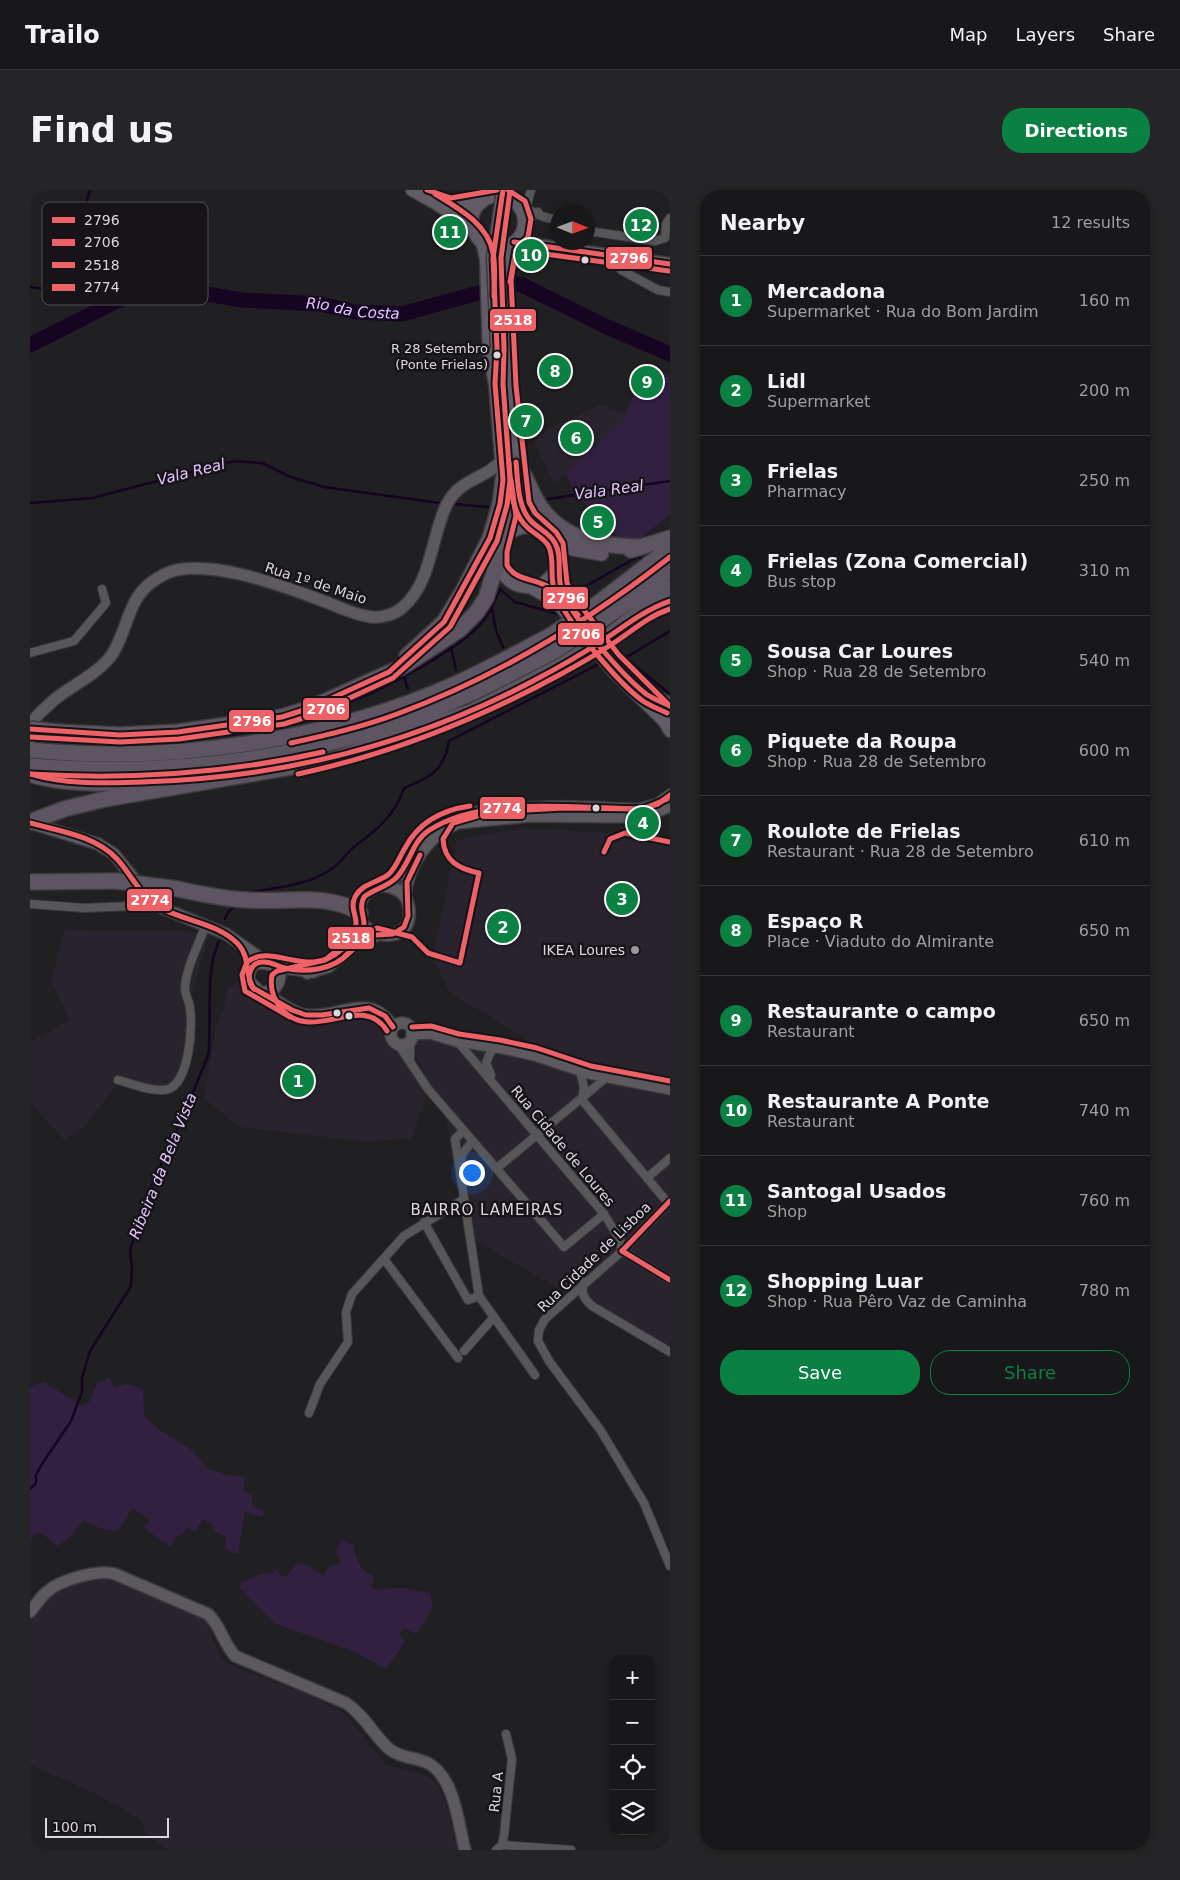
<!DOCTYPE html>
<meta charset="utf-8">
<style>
body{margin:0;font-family:"DejaVu Sans",sans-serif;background:#252426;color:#f1f3f6}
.controls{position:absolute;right:15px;bottom:15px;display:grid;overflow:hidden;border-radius:10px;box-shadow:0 2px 8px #0003}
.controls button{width:45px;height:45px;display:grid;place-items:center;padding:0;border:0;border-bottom:1px solid #363638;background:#181719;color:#f1f3f6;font:25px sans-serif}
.compass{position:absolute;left:520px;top:15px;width:45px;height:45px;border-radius:50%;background:#181719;box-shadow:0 2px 8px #0003;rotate:91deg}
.scale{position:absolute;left:15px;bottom:12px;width:124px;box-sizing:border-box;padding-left:5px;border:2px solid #dad8dc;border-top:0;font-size:14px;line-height:18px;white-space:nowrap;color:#dad8dc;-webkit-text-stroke:4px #171419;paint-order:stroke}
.you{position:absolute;left:441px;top:982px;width:18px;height:18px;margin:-12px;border:4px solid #fff;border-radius:50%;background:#1a73e8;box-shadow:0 0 0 8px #1a73e833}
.badge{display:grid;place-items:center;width:32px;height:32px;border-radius:50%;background:#0b8043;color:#fff;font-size:16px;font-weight:700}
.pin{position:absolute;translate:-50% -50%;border:2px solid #fff;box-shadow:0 1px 5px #0006}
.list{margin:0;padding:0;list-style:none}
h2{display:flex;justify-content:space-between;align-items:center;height:65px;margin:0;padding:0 20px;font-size:21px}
h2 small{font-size:16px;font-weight:400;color:#9f9fa2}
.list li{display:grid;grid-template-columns:32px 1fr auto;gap:15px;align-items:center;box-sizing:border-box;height:90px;padding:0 20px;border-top:1px solid #363638}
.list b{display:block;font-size:19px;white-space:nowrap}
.list p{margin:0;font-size:16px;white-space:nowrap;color:#9f9fa2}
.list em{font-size:16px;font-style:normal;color:#9f9fa2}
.actions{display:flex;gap:10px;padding:15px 20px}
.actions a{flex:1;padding:11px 0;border:1px solid #0b8043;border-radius:20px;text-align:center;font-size:18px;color:#0b8043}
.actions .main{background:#0b8043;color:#fff}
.icon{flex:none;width:28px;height:28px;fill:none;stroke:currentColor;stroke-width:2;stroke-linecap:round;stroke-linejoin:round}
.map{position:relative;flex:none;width:640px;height:1660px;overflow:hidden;border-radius:20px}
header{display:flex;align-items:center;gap:30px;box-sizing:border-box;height:70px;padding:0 25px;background:#181719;border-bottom:1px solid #363638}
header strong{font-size:24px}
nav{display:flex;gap:28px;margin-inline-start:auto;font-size:18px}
.intro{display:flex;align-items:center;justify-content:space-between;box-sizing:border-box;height:120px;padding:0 30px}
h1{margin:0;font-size:35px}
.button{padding:12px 22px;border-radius:20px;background:#0b8043;color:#fff;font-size:18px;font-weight:700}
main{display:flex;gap:30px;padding:0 30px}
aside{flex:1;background:#181719;border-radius:20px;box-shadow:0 2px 8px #0003}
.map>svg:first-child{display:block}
.built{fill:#29232d}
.green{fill:#322041}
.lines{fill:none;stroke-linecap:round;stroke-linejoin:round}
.stream{stroke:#150422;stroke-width:2.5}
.river{stroke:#150422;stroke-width:15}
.street-casing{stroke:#3c3a3d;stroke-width:10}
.secondary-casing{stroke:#3c3a3d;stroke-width:14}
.primary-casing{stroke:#3c3a3d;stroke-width:15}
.highway-casing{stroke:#3c3a3d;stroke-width:18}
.street{stroke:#575658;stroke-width:8}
.secondary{stroke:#5c5a5f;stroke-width:11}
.primary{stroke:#615c66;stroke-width:12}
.highway{stroke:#5d5662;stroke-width:15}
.primary-bridge-casing{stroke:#3c3a3d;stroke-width:15;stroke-linecap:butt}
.highway-bridge-casing{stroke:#3c3a3d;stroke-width:18;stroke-linecap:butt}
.primary-bridge{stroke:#615c66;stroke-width:12}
.highway-bridge{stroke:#5d5662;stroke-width:15}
.bus-1-casing{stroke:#171419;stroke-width:9}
.bus-2-casing{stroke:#171419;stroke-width:9}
.bus-3-casing{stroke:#171419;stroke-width:9}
.bus-4-casing{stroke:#171419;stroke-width:9}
.bus-1{stroke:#ee6267;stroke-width:5}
.bus-2{stroke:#ee6267;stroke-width:5}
.bus-3{stroke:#ee6267;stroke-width:5}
.bus-4{stroke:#ee6267;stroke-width:5}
.bus-dot{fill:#dad8dc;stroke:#171419;stroke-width:2}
.poi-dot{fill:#99979b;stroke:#171419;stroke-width:2}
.labels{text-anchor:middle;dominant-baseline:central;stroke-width:5;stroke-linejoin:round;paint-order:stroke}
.bus-label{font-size:13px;fill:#dad8dc;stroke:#171419;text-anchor:end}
.street-label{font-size:14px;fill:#dad8dc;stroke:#171419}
.poi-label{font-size:14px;fill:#dad8dc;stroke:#171419;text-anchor:end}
.water-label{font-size:15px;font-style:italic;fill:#e3c6fd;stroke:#171419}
.neighbourhood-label{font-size:15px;letter-spacing:1px;fill:#dad8dc;stroke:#171419}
.key{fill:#171419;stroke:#524f54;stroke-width:1}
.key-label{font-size:14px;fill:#dad8dc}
.line-badge{stroke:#171419;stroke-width:2}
.badge-label{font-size:14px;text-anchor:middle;font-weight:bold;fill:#fff}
</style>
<header>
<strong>Trailo</strong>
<nav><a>Map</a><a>Layers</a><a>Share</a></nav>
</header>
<div class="intro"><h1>Find us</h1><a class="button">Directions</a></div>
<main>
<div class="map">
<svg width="640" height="1660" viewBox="0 0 640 1660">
<rect width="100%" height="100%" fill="#201f21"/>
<!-- built -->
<g class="built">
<path d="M569 215 596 223 593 231 524 294 504 252 518 239Z"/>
<path d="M489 638 640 646V1162L444 1050 416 930 384 861 380 830 527 868 419 802 403 766 427 650Z"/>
<path d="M34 740 157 741 179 744 161 807 167 850 155 891 144 902 90 889 55 937 35 951 0 912V852L40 830 21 792Z"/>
<path d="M213 788 218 801 229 808 249 817 289 831 322 822 360 833 396 907 382 948 338 952 210 937 174 908 186 836 195 816 197 798Z"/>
<path d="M69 1386 80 1387 171 1427 180 1435 179 1436 182 1449 192 1470 210 1479 274 1503 314 1523 356 1575 387 1582 406 1592 416 1613 428 1660H137L136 1657 118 1647 109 1628 62 1602 0 1575V1429L22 1404 31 1398Z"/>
</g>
<!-- green -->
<g class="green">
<path d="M616 175 640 186V325L610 348 590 349 545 303 536 283 593 231Z"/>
<path d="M79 1187 84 1197 98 1194 113 1199 114 1226 130 1240 162 1260 178 1279 198 1285 215 1287 213 1301 221 1304 223 1316 232 1320 234 1324 231 1327 215 1322 208 1363H202L195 1358 196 1346 184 1341 181 1333 172 1329 166 1342 156 1337 153 1345 149 1344 140 1357 114 1338 120 1330 103 1319C95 1326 97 1329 92 1336 83 1347 62 1335 54 1330L36 1351 26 1356 13 1344 8 1343 2 1346 0 1356V1196L14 1192 52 1216 59 1212 67 1194Z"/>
<path d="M311 1350 324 1355C325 1368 329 1376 338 1384H344L341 1397 345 1400 372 1398 400 1403 403 1417C396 1426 394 1437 386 1444L375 1438 369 1443 375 1452 356 1479 325 1462 246 1434 209 1397C215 1388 232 1383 243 1383L247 1378 251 1386 256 1387 268 1372 284 1379 292 1385 300 1376 311 1374 306 1362Z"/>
</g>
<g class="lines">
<!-- stream -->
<g class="stream">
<path d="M60 0 41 64 51 82 104 103"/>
<path d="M0 97 53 104 81 114"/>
<path d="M518 309 640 291"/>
<path d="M0 313 62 308 204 271 232 273 261 287 294 297 410 313"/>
<path d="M424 314 458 317"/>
<path d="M542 404 609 366 611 369"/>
<path d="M462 418 466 441 473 457"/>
<path d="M640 441 595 468 640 504"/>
<path d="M421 457 426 480"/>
<path d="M374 487 378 499"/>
<path d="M264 532C281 524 301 520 318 513 353 499 432 459 454 430 461 421 465 410 470 399L485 412 528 424"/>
<path d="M218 705 221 702C246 698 278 695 300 680 310 674 316 663 325 656 347 640 365 625 374 598 401 587 414 581 419 551L567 475"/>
<path d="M195 729 198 722 206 715"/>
<path d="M0 1299 6 1293V1285L12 1274 41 1231 52 1202V1188L60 1161 101 1096 102 1078 100 1060 110 1028 123 992 158 915 179 863 180 792 183 768 189 751"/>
</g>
<!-- river -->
<path class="river" id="s1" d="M0 155 111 99 136 97 212 110 291 114 326 122 372 124 481 94H490L575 136 640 164"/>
<defs>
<g id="street">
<path d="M438 13 443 0"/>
<path d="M488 15 514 27 528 30"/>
<path d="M492 18 497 14 501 0"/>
<path d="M494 34 508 22"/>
<path d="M558 41 625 51 635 48 636 34 640 28"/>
<path d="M592 67 591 80 628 100 640 102"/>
<path d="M0 463 44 451 76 413 72 399"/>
<path d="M0 714 54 718 125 715"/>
<path d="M427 851 574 1024 590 1050 592 1061"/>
<path d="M368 854 398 899 534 1057 574 1024"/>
<path d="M380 869V850"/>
<path d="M550 880 554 898 552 910"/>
<path d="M461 885 456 873 461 861 468 857"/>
<path d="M88 890C102 894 119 901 133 900 160 900 164 832 159 813 157 808 155 804 155 798 156 778 168 756 175 737"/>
<path d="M552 910 638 1013"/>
<path d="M433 941 425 949 449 1106 505 1185"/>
<path d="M431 972 432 964 443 951"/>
<path d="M467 978 577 887"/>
<path d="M617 988 640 968"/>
<path d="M640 1011 592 1061 515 1129 509 1140 508 1151 519 1171 571 1241 614 1313 640 1376"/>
<path d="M394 1032 438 1110 449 1106"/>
<path d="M592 1061 640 1090"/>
<path d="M354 1069 428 1168"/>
<path d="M554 1092C551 1103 553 1108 562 1116L640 1162"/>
<path d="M434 1161 464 1127"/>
<path d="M279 1223 290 1194 318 1152 316 1122 322 1104 374 1046 434 1009"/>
<path d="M472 1655 541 1660"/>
<path d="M466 1660 472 1655 474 1645 482 1569 476 1544"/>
</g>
<g id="secondary">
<path d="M0 549 2 532 5 528C11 522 17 516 24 510 42 495 70 483 83 463 102 431 96 403 135 384 172 366 251 395 288 409 305 415 323 425 342 427 352 428 366 424 373 417 402 392 401 346 417 314 430 288 457 289 472 270"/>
<path d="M0 633 68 654 84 664 125 715 196 744 236 772"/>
<path d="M353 696C366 697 377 703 379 718 385 766 306 743 335 705 343 695 359 696 367 686 384 667 381 649 408 633 424 623 442 623 460 621 489 618 518 616 547 617 568 617 590 620 611 619L628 614 640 605"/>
<path d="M375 706C378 675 399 644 428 633L500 626 614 627 640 616"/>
<path d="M241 773 250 785C249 797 242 804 230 802L219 791C217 764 240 775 255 778 264 780 274 780 283 782"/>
<path d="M277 783 298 777 325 755 347 745"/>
<path d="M235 803C247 811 261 822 275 825 309 830 339 799 363 837"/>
<circle cx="372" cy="844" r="11"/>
<path d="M382 844 400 843 427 851 468 857 505 865 559 883 640 899"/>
<path d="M0 1422C6 1415 11 1406 18 1401 30 1390 69 1379 85 1384L178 1424C191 1436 193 1453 205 1466L316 1513C334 1525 343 1544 358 1558 369 1568 385 1567 398 1573 425 1588 428 1633 435 1660"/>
</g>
<g id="primary">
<path d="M382 0 407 14 444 39"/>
<circle cx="468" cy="32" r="26"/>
<path d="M407 14 419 16 452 12"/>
<path d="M452 52 456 69 459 164 465 194 473 290 479 315 474 349"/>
<path d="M484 52 640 74"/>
<path d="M473 155 492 314 499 328 508 338"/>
<path d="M478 165 473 90 479 55"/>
<circle cx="498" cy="367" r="30"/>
<path d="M527 376 533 404 548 425"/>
<path d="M500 397 525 411 531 417 584 482 634 531 640 541"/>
</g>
<g id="highway">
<path d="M486 272C495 284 499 297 506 310 528 349 568 356 610 357"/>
<path d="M521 347 543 358 571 363"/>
<path d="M601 360 640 348"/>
<path d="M558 421 640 358"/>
<path d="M566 434 615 400 640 378"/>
<path d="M578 447 640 397"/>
<path d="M377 466 414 432 433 401 460 348 470 314 473 290"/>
<path d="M617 504 640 516"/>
<path d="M28 542 90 545 148 542 252 527 280 518 372 477 429 440 446 423 456 408 468 370"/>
<path d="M0 560C142 574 300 551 430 492 460 478 489 462 518 447"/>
<path d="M0 576C148 588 297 568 433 507 464 493 495 476 525 461"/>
<path d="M0 584C32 596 95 593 130 592"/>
<path d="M0 632 34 619 75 609 302 570 443 521 531 476"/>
<path d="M0 692 87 691"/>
<path d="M148 699C170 704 193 709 217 710 254 713 298 702 330 723"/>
</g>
</defs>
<!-- street casing -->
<use href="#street" class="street-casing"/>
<!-- secondary casing -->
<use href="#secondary" class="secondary-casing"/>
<!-- primary casing -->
<use href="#primary" class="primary-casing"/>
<!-- highway casing -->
<use href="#highway" class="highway-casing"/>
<!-- street -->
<use href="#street" class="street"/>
<!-- secondary -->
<use href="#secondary" class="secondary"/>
<!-- primary -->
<use href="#primary" class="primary"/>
<!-- highway -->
<use href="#highway" class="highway"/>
<defs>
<path id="primary-bridge" d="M467 158 463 68 473 0"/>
<g id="highway-bridge">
<path d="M518 447 558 421"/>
<path d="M525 461 566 434"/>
<path d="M531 476 578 447"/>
<path d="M0 539 28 542"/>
<path d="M87 691 148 699"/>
</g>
</defs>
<!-- primary-bridge casing -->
<use href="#primary-bridge" class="primary-bridge-casing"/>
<!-- highway-bridge casing -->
<use href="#highway-bridge" class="highway-bridge-casing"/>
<!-- primary-bridge -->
<use href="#primary-bridge" class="primary-bridge"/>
<!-- highway-bridge -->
<use href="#highway-bridge" class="highway-bridge"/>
<defs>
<g id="bus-1">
<path d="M484 52 640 74"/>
<path d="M486 272C488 291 487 319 503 333 511 340 520 344 525 353 533 367 526 386 532 401 544 430 592 485 616 504 623 509 632 512 640 516"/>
<path d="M0 539 90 545 148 542 252 527 280 518 359 482 414 432 460 348 470 314 473 290 465 194 467 158 463 68 473 0"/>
<path d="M0 584C36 595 75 593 112 592 250 588 382 555 503 491 528 478 552 464 575 449 596 435 616 419 640 411"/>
</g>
<g id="bus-2">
<path d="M480 92 486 60 639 81"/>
<path d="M479 273C481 294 480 321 497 337 504 344 515 348 519 357 525 371 519 388 525 402 535 430 589 494 613 511 620 516 629 519 637 523"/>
<path d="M0 547 90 552 149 549 254 534 283 525 363 488 420 437 467 351 477 315 480 290 473 194 474 158 471 68 480 1"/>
<path d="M261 553C297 545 332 537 367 524 467 487 556 433 640 367"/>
<path d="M0 584C99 590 195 584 293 562"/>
<path d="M268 584C361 564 449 529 533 483 549 474 566 465 582 454 601 442 618 426 640 419"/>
</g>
<g id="bus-3">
<path d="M397 0 421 8 467 0"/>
<path d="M478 0 495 11 501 29 498 47 486 60 481 90 486 196 499 312 505 323 526 342 533 353 537 393 543 406 589 465 640 516"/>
<path d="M405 4C428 18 458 34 463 63 466 77 464 92 464 106"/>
<path d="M481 290 486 326 477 362V375C485 390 501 388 515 395 528 402 538 414 548 425"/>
<path d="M574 662 580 649 595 643 640 652"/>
<path d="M260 827 215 801 212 785 217 772C243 752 278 790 311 760 318 754 326 743 326 733 326 724 320 717 325 707 332 693 348 693 359 684 366 677 370 666 375 658 388 633 412 620 440 616"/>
<path d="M382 837 401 836 429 844 470 850 507 858 561 876 640 891"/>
<path d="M357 841C332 800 281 857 250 817 243 808 240 796 242 785L247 781 295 770 321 749 347 738 382 747 398 763 430 773 449 683C429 679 414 671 413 649L423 633 461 622 534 618 613 619 637 609"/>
</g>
<g id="bus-4">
<path d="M0 633C29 641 66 646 87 669 101 684 110 706 129 717 153 731 188 733 208 754 221 768 214 785 224 799"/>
<path d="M315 766 337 748 346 745 363 744 374 737 378 726 377 692 390 665"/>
<path d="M363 837 355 826 339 818 292 825H276L262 820 223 798C216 789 219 773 232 772 240 771 247 776 255 778 276 783 303 780 319 763 326 756 334 742 334 733 333 722 329 717 334 707 344 699 357 697 366 688 380 674 382 652 398 641 453 604 547 619 611 619L628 614 640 605"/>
<path d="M592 1061 640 1011"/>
<path d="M592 1061 640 1090"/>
</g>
</defs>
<!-- bus-1 casing -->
<use href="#bus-1" class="bus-1-casing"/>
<!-- bus-2 casing -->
<use href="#bus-2" class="bus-2-casing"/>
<!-- bus-3 casing -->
<use href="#bus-3" class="bus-3-casing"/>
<!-- bus-4 casing -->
<use href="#bus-4" class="bus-4-casing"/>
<!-- bus-1 -->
<use href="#bus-1" class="bus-1"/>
<!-- bus-2 -->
<use href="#bus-2" class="bus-2"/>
<!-- bus-3 -->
<use href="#bus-3" class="bus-3"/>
<!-- bus-4 -->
<use href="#bus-4" class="bus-4"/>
</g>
<!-- markers -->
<g class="bus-dot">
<circle cx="555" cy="70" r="4.5"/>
<circle cx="467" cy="165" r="4.5"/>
<circle cx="566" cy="618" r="4.5"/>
<circle cx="307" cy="823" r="4.5"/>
<circle cx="319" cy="826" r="4.5"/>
</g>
<circle class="poi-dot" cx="605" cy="760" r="5"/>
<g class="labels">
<!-- bus labels -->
<g class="bus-label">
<text x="458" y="158">R 28 Setembro<tspan x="458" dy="16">(Ponte Frielas)</tspan></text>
</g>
<!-- street labels -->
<g class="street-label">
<text transform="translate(286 393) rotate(18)">Rua 1º de Maio</text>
<text transform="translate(533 956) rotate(50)">Rua Cidade de Loures</text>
<text transform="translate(564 1067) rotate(-44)">Rua Cidade de Lisboa</text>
<text transform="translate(466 1602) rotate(-84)">Rua A</text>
</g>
<!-- poi labels -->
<g class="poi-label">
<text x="595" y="760">IKEA Loures</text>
</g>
<!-- water labels -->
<g class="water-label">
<text stroke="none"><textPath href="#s1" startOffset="338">Rio da Costa</textPath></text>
<text transform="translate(161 282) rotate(-14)">Vala Real</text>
<text transform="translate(579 300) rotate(-8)">Vala Real</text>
<text transform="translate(133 976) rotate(-68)">Ribeira da Bela Vista</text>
</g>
<!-- neighbourhood labels -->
<g class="neighbourhood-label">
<text x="457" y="1020">BAIRRO LAMEIRAS</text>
</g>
</g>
<!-- legend -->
<rect x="12" y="12" width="166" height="103" rx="8" class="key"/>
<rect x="22" y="27" width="23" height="6" fill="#ee6267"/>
<rect x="22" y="49" width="23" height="7" fill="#ee6267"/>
<rect x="22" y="72" width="23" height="6" fill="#ee6267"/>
<rect x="22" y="94" width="23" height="7" fill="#ee6267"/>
<g class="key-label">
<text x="54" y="35">2796</text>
<text x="54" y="57">2706</text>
<text x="54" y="80">2518</text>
<text x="54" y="102">2774</text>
</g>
<g class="line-badge">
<rect x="575" y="56" width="48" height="24" rx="5" fill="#ee6267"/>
<rect x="459" y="118" width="48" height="24" rx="5" fill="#ee6267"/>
<rect x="512" y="396" width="47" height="24" rx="5" fill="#ee6267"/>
<rect x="527" y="432" width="48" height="24" rx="5" fill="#ee6267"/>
<rect x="272" y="507" width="48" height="24" rx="5" fill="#ee6267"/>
<rect x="198" y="519" width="47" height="24" rx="5" fill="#ee6267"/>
<rect x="449" y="606" width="47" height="24" rx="5" fill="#ee6267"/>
<rect x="96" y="698" width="47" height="24" rx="5" fill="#ee6267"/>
<rect x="297" y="736" width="48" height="24" rx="5" fill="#ee6267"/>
</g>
<g class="badge-label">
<text x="599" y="73">2796</text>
<text x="483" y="135">2518</text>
<text x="536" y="413">2796</text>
<text x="551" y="449">2706</text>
<text x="296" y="524">2706</text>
<text x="222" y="536">2796</text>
<text x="472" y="623">2774</text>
<text x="120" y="715">2774</text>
<text x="321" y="753">2518</text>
</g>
</svg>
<div class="controls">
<button>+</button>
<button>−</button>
<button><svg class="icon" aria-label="locate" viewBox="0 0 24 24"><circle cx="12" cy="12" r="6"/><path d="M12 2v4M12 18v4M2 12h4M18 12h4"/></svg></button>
<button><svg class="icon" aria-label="layers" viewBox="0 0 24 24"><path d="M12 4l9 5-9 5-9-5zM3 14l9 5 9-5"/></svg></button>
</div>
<svg class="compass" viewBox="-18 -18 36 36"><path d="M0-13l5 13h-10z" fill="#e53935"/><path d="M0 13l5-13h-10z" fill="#9f9fa2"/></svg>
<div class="scale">100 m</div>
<div class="you"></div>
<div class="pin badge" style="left:268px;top:891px">1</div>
<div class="pin badge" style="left:473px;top:737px">2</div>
<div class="pin badge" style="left:592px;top:709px">3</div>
<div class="pin badge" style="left:613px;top:633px">4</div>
<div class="pin badge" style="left:568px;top:332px">5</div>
<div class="pin badge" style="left:546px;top:248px">6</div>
<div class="pin badge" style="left:496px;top:231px">7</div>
<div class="pin badge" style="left:525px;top:181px">8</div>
<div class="pin badge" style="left:617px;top:192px">9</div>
<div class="pin badge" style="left:501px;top:65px">10</div>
<div class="pin badge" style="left:420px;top:42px">11</div>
<div class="pin badge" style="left:611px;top:35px">12</div>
</div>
<aside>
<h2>Nearby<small>12 results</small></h2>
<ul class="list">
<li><span class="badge">1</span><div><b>Mercadona</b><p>Supermarket · Rua do Bom Jardim</p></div><em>160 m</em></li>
<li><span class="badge">2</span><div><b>Lidl</b><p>Supermarket</p></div><em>200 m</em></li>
<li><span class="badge">3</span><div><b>Frielas</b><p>Pharmacy</p></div><em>250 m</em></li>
<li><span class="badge">4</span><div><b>Frielas (Zona Comercial)</b><p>Bus stop</p></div><em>310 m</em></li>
<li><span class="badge">5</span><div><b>Sousa Car Loures</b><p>Shop · Rua 28 de Setembro</p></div><em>540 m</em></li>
<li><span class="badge">6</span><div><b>Piquete da Roupa</b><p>Shop · Rua 28 de Setembro</p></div><em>600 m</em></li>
<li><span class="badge">7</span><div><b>Roulote de Frielas</b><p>Restaurant · Rua 28 de Setembro</p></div><em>610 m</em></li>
<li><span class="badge">8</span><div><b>Espaço R</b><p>Place · Viaduto do Almirante</p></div><em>650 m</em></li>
<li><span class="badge">9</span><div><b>Restaurante o campo</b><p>Restaurant</p></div><em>650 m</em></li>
<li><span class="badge">10</span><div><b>Restaurante A Ponte</b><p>Restaurant</p></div><em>740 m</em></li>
<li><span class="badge">11</span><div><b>Santogal Usados</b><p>Shop</p></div><em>760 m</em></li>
<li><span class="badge">12</span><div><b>Shopping Luar</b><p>Shop · Rua Pêro Vaz de Caminha</p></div><em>780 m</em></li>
</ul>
<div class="actions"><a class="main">Save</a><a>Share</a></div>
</aside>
</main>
